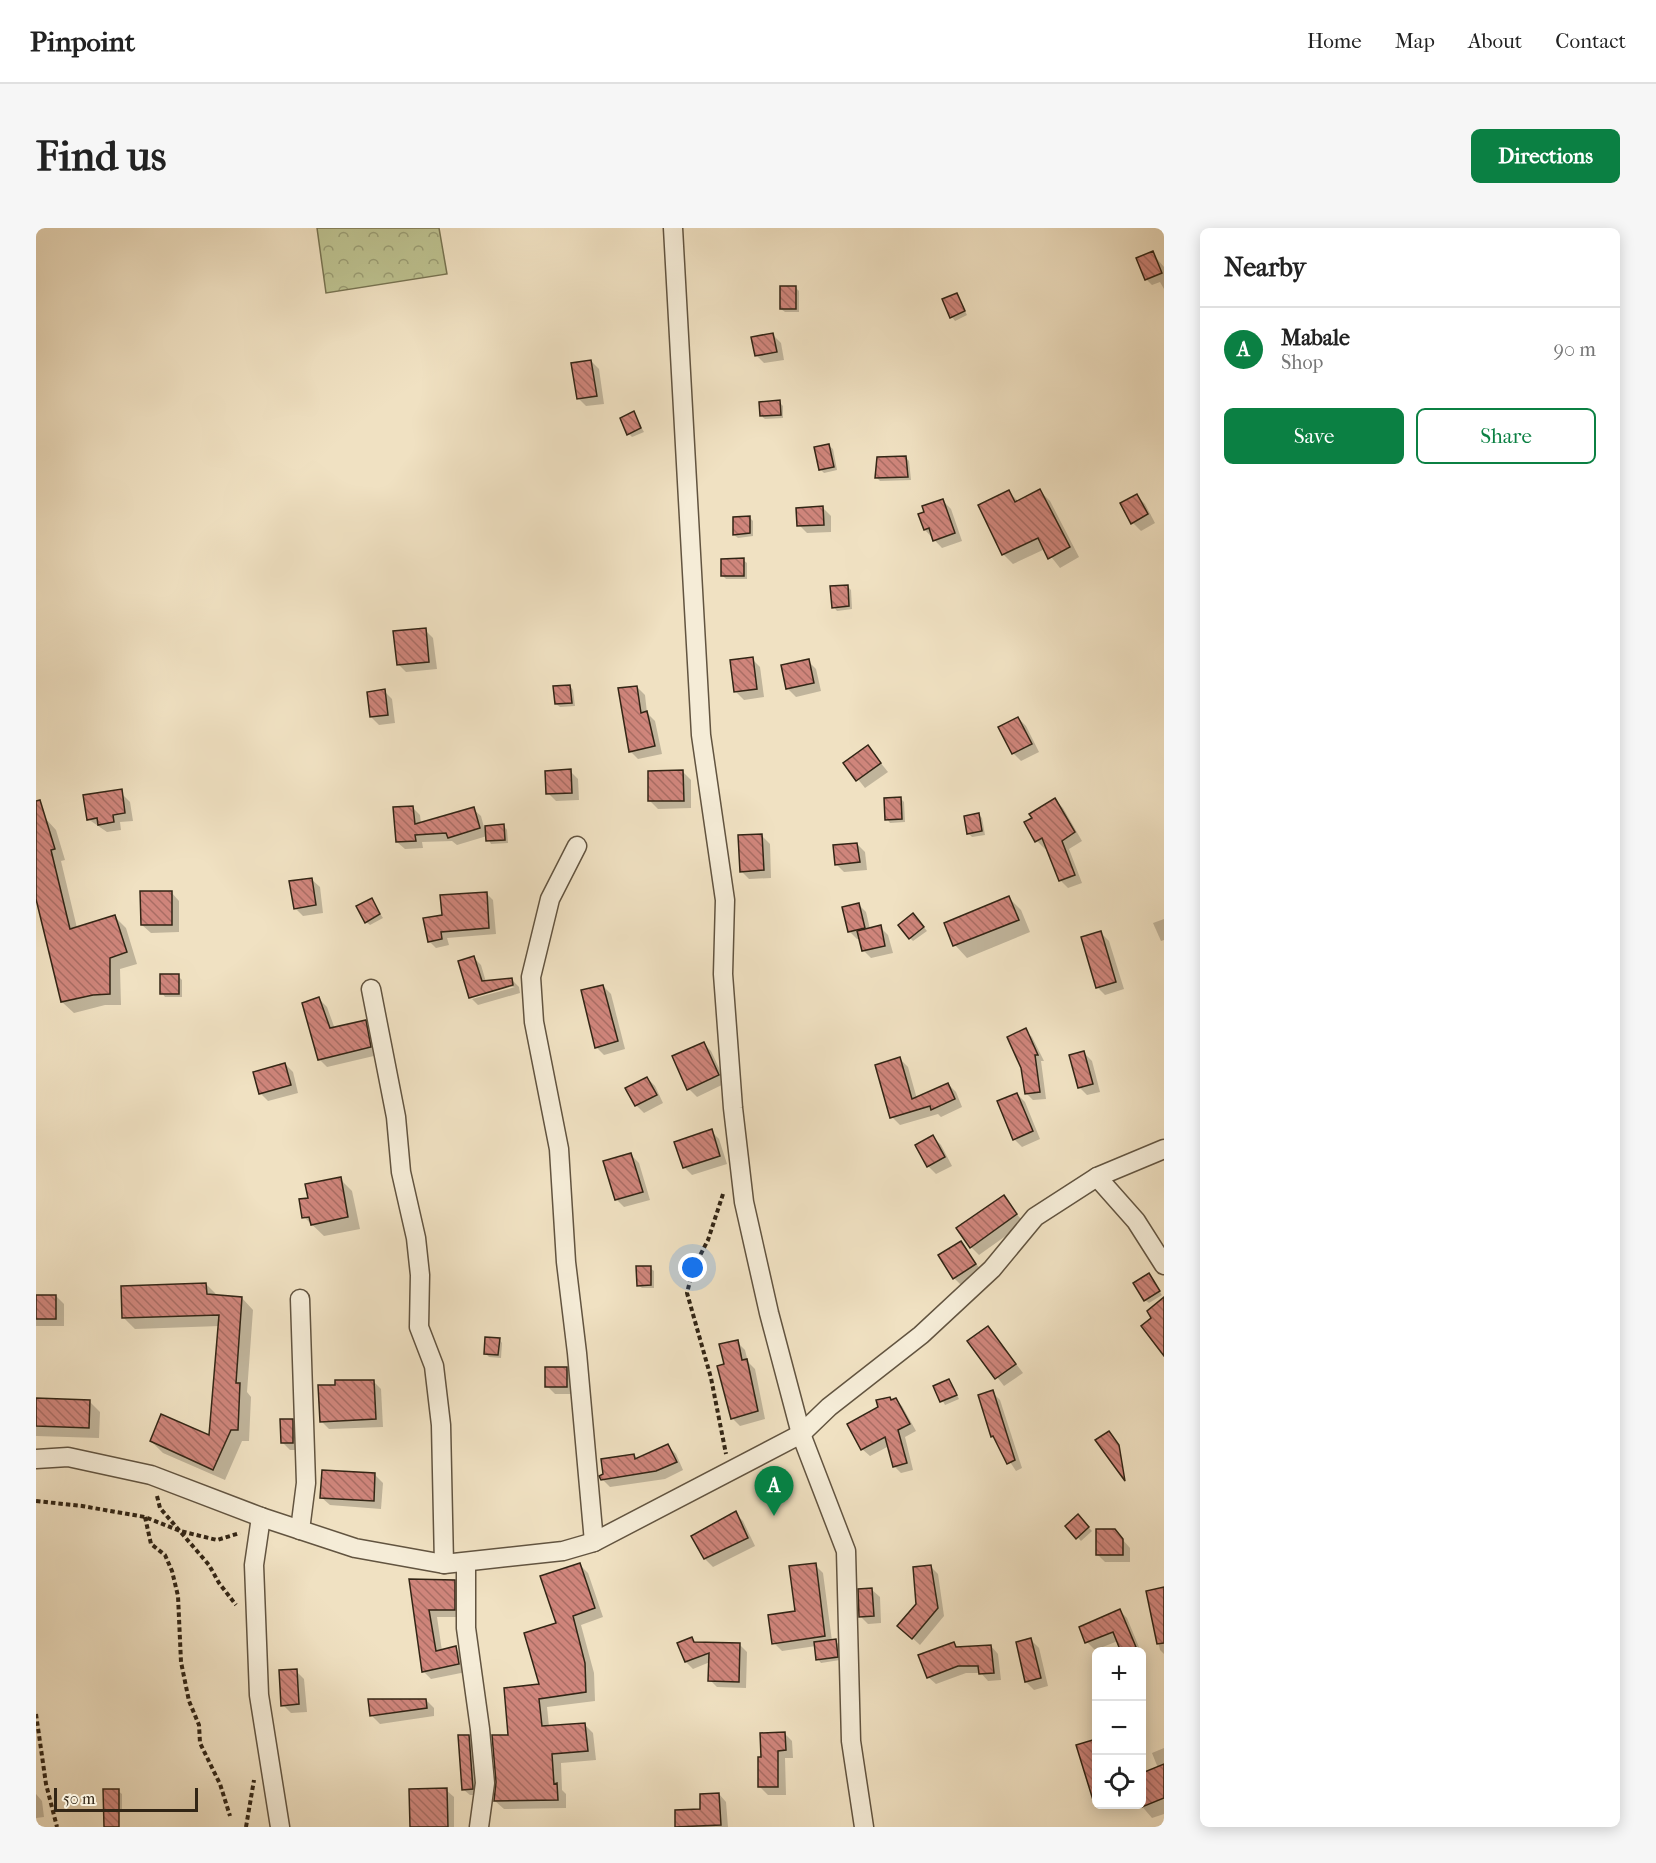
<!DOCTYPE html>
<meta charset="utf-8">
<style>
body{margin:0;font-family:"IM FELL French Canon",serif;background:#f6f6f6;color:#222}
.controls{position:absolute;right:18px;bottom:18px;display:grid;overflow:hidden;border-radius:9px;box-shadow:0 3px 15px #0003}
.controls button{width:54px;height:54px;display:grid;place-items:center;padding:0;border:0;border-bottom:2px solid #e0e0e0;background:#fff;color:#222;font:30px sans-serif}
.scale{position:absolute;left:18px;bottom:15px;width:144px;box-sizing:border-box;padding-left:6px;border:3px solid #322515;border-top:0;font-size:16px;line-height:21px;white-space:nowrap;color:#322515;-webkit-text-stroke:4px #f5ecd7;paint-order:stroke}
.you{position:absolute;left:657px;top:1040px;width:21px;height:21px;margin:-15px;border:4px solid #fff;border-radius:50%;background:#1a73e8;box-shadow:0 0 0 9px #1a73e833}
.badge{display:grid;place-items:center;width:39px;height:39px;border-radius:50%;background:#0b8043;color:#fff;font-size:20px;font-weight:700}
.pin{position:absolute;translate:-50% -50px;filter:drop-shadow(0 2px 3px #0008)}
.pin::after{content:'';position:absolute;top:32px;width:21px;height:18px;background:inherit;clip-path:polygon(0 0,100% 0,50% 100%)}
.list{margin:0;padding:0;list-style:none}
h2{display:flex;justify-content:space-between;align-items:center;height:78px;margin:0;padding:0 24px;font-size:26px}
h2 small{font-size:20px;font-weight:400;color:#767676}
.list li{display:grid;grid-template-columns:39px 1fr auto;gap:18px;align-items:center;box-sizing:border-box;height:84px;padding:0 24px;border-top:2px solid #e0e0e0}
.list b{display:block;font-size:22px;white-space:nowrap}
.list p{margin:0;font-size:20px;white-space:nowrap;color:#767676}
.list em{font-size:20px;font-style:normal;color:#767676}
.actions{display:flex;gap:12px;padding:18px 24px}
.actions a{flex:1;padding:14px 0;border:2px solid #0b8043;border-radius:9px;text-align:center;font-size:21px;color:#0b8043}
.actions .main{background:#0b8043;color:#fff}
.icon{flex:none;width:33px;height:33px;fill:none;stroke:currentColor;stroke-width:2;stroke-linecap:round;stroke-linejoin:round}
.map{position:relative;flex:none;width:1128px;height:1599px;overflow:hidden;border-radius:9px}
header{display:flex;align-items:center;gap:36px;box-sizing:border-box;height:84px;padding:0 30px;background:#fff;border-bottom:2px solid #e0e0e0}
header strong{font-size:28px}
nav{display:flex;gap:33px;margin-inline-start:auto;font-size:21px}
.intro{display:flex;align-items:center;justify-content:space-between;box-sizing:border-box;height:144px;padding:0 36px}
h1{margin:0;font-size:42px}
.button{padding:15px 27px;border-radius:9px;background:#0b8043;color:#fff;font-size:21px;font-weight:700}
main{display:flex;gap:36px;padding:0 36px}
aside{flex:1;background:#fff;border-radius:9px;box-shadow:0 3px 15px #0003}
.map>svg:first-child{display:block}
.forest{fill:url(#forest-crowns);stroke:#787452;stroke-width:1.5}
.shadow{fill:#0003}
.building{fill:url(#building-back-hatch);stroke:#322515;stroke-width:1.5}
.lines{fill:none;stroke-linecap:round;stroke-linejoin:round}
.minor-casing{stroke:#625440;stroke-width:21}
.path{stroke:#322515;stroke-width:4;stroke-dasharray:4.5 3;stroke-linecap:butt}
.minor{stroke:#f5ecd7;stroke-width:18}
</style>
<header>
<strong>Pinpoint</strong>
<nav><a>Home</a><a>Map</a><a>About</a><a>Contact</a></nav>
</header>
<div class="intro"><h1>Find us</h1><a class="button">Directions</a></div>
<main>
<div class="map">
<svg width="1128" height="1599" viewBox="0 0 1128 1599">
<defs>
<pattern id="forest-crowns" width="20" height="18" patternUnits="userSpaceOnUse" patternTransform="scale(1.5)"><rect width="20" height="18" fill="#bdc290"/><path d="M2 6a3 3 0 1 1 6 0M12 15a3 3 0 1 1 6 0" fill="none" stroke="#9a9d74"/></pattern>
<pattern id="building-back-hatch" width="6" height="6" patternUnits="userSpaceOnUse" patternTransform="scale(1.5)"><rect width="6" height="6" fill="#cf857b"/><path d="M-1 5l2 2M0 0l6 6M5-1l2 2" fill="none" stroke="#a96d64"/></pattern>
</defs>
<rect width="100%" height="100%" fill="#f0e1c2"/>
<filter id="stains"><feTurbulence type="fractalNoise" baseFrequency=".00333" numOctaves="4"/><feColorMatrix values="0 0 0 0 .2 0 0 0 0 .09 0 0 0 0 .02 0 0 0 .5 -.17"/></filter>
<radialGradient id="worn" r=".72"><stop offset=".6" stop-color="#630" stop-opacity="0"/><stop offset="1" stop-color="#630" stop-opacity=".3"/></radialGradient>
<!-- forest -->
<path class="forest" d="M281 0H403L411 46 290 65Z"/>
<!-- shadow -->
<g class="shadow">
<path d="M1116 25 1128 39V61L1124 54 1116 57 1110 51Z"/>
<path d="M759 59 763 63V84H749L745 81Z"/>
<path d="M920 66 931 87 919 93 916 89Z"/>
<path d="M737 107 745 115 748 132 728 135 720 127Z"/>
<path d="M555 133 563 141 568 176 550 178 542 170Z"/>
<path d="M743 174 747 178V190L729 191 725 188Z"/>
<path d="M597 185 608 204 596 209 593 206Z"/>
<path d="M793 218 797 221 801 242 788 245 784 241Z"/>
<path d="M870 230 873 233 875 252 844 253 841 250Z"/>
<path d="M1004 263 1014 273 1043 329 1024 340 1009 321 977 336 967 326 973 264 983 274Z"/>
<path d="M1101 268 1109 276 1119 295 1105 303 1097 295Z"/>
<path d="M907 273 915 281 926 313 906 320 889 302 884 287Z"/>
<path d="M787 280 795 288V304L771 305 763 297Z"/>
<path d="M713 289 717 293V308L702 310 698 307Z"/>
<path d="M707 332 711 335V351H690L687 348Z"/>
<path d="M811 358 815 362 816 381 801 383 798 379Z"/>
<path d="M389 402 397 410 401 441 370 444 362 436Z"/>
<path d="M716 431 724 439 728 469 708 472 700 464Z"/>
<path d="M772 433 780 441 785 463 760 469 752 461Z"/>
<path d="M534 458 537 462 539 478 524 479 520 476Z"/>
<path d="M601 459 609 467 611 485 619 493 626 526 602 531 594 523Z"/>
<path d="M348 463 356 471 359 495 343 497 335 489Z"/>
<path d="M982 490 990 498 1003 524 985 533 977 525 964 499Z"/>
<path d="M832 519 852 544 829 560 810 536Z"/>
<path d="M534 543 542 551 543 572 520 573 512 565Z"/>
<path d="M647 544 655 552V580L622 581 614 573Z"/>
<path d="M86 566 94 574 97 593 84 594 85 602 71 604 52 591Z"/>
<path d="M865 571 868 574 869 594 854 595 851 591Z"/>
<path d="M1019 572 1027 580 1046 613 1033 621 1046 655 1032 660 1024 652 1011 619 1009 621 1001 613Z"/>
<path d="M377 580 384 587 385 596 437 581 445 588 448 599 468 598 471 602 472 615 455 616 451 608 421 617 416 613 386 614 387 620 369 621 361 614Z"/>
<path d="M943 587 946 590 949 607 936 609 932 605Z"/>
<path d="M9 590 20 602 29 632 25 633 41 700 79 689 90 700 101 736 84 741 85 777H69L38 785 26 774 0 665V593Z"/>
<path d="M726 608 734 616 735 650 713 651 705 643Z"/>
<path d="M821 616 829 624 831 642 808 644 800 636Z"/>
<path d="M275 651 284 659 287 685 267 688 259 680Z"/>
<path d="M135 664 143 673V704L115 705 106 697Z"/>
<path d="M450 665 457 672 460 706 411 710 413 717 400 720 393 713 408 688Z"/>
<path d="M973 670 985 682 994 704 931 730 919 717 910 695Z"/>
<path d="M335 672 347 690 334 697 330 694Z"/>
<path d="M822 676 830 684 834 701 844 699 852 707 857 725 835 730 827 722 824 711H821L813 703Z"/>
<path d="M880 690 891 703 877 713 874 710Z"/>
<path d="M1128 691V712L1125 713 1117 695Z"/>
<path d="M1065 705 1073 713 1088 761 1069 767 1061 759Z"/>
<path d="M438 730 445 737 450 754 475 751 483 759 484 765 442 777 436 771 479 759 471 758 434 769Z"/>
<path d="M142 748 146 752V769H129L126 765Z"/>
<path d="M567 758 575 766 589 821 568 827 560 819Z"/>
<path d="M283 771 291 779 299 801 329 794 337 802 342 827 291 839 283 831Z"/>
<path d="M989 802 996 809 1008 833H1005L1010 871 997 872 990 865 987 839Z"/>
<path d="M667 815 675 823 690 855 661 869 653 861 638 829Z"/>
<path d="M1048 825 1056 833 1064 864 1051 867 1043 859Z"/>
<path d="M864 831 872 839 881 871 912 856 920 864 926 879 905 889 902 886 864 897 856 889Z"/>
<path d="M249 836 257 844 262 865 232 873 224 865Z"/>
<path d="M611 850 619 858 627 875 608 885 600 877Z"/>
<path d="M981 866 989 874 1004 911 986 919 978 911Z"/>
<path d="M675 903 683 911 691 936 656 947 648 939Z"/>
<path d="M897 909 905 917 916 938 900 946 892 938Z"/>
<path d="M595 927 603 935 614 972 588 979 580 971Z"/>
<path d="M304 951 316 963 324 1001 288 1008 268 989 273 971Z"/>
<path d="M967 969 988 995 943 1027 935 1019Z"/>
<path d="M925 1015 947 1045 926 1058 918 1050Z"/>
<path d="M614 1040 618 1043V1060H606L602 1057Z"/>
<path d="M1113 1047 1126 1067 1113 1075 1109 1072Z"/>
<path d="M170 1056 182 1068 206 1070 217 1082 211 1164 215 1169 213 1213H206L189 1252 127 1225 115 1213 174 1210 184 1098 99 1101 88 1090Z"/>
<path d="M0 1068H20L28 1076V1098H0Z"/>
<path d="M952 1099 987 1145 968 1158 933 1113Z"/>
<path d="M463 1111 466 1115 465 1130 453 1129 449 1125Z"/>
<path d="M701 1114 709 1122 712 1134 719 1141 729 1191 704 1198 696 1190 690 1137Z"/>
<path d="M530 1141 538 1149 539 1166H519L511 1158Z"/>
<path d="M913 1152 923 1171 909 1177 899 1158Z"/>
<path d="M337 1153 345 1161 347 1199 293 1201 285 1193 300 1158Z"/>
<path d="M956 1164 964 1172 986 1240 980 1243 957 1208 943 1168Z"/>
<path d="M859 1171 866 1178 880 1203 869 1209 877 1242 865 1245 858 1238 853 1218 834 1228 826 1221 844 1180 842 1173Z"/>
<path d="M0 1172 54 1174 64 1184 63 1210 0 1208Z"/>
<path d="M256 1192 264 1200 265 1222H254L246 1214Z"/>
<path d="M632 1218 640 1226 647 1242 629 1251 574 1259 566 1251 598 1227 602 1232Z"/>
<path d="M339 1247 347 1255 345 1281 294 1277 285 1269Z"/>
<path d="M699 1285 707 1293 719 1318 677 1339 669 1331Z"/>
<path d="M1042 1288 1056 1303 1045 1313 1031 1298Z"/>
<path d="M1079 1303 1094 1320V1334H1069L1061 1326Z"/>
<path d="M543 1336 552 1345 567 1389 545 1397 558 1445 559 1473 511 1479 513 1499 548 1496 557 1505 560 1532 525 1535 526 1562 530 1566V1580L468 1581 459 1573 474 1508 505 1457Z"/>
<path d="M779 1337 787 1345 796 1413 803 1416 804 1432 785 1435 782 1431 780 1418 746 1423 738 1415 760 1385Z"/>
<path d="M895 1339 902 1346 908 1388 884 1417 870 1404Z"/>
<path d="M375 1353H418L426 1361V1389H401L406 1423 419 1420 427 1428 430 1444 395 1451 387 1443Z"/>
<path d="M835 1361 844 1369 845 1395 832 1396 824 1388Z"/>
<path d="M1128 1361V1426L1124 1422 1112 1364Z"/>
<path d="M1083 1382 1091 1390 1105 1424H1086L1082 1413 1059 1422 1051 1414Z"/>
<path d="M656 1411 660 1416 704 1417 711 1424 710 1460 681 1459 674 1452V1434L657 1441 650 1434 643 1416Z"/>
<path d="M995 1412 1003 1420 1012 1458 998 1462 990 1454Z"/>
<path d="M917 1416 922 1421 955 1418 962 1426 965 1452 952 1453 945 1445H930L900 1456 892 1449Z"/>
<path d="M260 1443 268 1451 271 1484 255 1485 247 1477Z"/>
<path d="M390 1472 398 1480V1488L344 1496 336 1488Z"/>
<path d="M748 1505 756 1513 757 1530H749L750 1567H732L724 1559Z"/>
<path d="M433 1508 439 1515 442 1567H434L427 1561Z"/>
<path d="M1060 1513V1566L1054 1560 1042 1518Z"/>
<path d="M1128 1520V1586L1116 1590 1104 1576 1106 1547 1122 1540 1116 1525Z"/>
<path d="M410 1562 418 1569V1599H376Z"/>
<path d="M82 1563 86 1566V1583H73Z"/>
<path d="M0 1566 6 1573 8 1589 0 1590Z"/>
<path d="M683 1566 690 1574 692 1599H641L640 1584 666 1583Z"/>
</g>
<!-- building -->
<g class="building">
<path d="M1117 23 1126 45 1109 52 1100 30Z"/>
<rect x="744" y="58" width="16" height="23"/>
<path d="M921 65 929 83 914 90 906 71Z"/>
<path d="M737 105 741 124 719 128 715 109Z"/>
<path d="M555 132 561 168 541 171 535 135Z"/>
<path d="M744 172 745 187 724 188 723 174Z"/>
<path d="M598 183 605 200 591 207 584 190Z"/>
<path d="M793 216 798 239 783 242 778 219Z"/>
<path d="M870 228 872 249 839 250 841 229Z"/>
<path d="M1004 261 1034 319 1012 331 1002 310 966 327 942 277 973 262 979 274Z"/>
<path d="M1101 266 1112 286 1095 296 1084 275Z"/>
<path d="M907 271 919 305 897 313 893 300 888 302 882 286 888 284 886 278Z"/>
<path d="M787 278 788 297 761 298 760 280Z"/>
<path d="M714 288V305L697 307V289Z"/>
<path d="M708 330V348H685V331Z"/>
<path d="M812 357 813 378 796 380 794 358Z"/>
<path d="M390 400 393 434 361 437 357 403Z"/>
<path d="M717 429 721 461 698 464 694 432Z"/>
<path d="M773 431 778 455 750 461 745 437Z"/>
<path d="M534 457 536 475 519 476 517 458Z"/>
<path d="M601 458 605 485 611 483 619 518 593 524 582 460Z"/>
<path d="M349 461 352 487 334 489 331 464Z"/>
<path d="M982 489 996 516 976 526 962 499Z"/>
<path d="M832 517 845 535 820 553 807 535Z"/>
<path d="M535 541 536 565 510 566 509 543Z"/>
<path d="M647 542 648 573H612V543Z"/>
<path d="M86 561 89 585 77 587 78 594 62 597 61 590 51 592 47 567Z"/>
<path d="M865 569 866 591 849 592 848 570Z"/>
<path d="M1019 570 1039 604 1026 613 1039 647 1023 653 1006 610 999 614 988 594 996 590 993 586Z"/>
<path d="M4 572 19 621 15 622 34 701 79 687 91 724 74 730V766L57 767 25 774 0 671V573Z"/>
<path d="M377 578 379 596 438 579 444 600 412 610 410 605 379 607 380 613 360 614 357 579Z"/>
<path d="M943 585 946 603 931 606 928 588Z"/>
<path d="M468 596 469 612 450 613 449 598Z"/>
<path d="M726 606 728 642 704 644 702 607Z"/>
<path d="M821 615 824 634 799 637 797 617Z"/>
<path d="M276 650 280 677 258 681 253 653Z"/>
<path d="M104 663H136V697H105Z"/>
<path d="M451 664 453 700 405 704 406 711 392 714 387 690 406 687 404 667Z"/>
<path d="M973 668 983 692 917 718 908 695Z"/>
<path d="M336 670 344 686 329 695 320 678Z"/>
<path d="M823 675 829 700 812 704 806 679Z"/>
<path d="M877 685 888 699 873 711 862 697Z"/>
<path d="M845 697 849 718 826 723 821 703Z"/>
<path d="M1065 703 1080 754 1060 760 1045 709Z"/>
<path d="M438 728 446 753 476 750 477 757 433 770 422 733Z"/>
<rect x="124" y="746" width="19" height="20"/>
<path d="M567 757 582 813 559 820 545 762Z"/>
<path d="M283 769 294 800 330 792 335 819 282 832 266 775Z"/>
<path d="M990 800 1002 827H999L1004 864 989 866 985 840 971 809Z"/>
<path d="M668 814 683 847 651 862 636 828Z"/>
<path d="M1048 823 1057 856 1042 860 1033 827Z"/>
<path d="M864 829 876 871 912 855 919 871 895 882 894 878 854 890 839 837Z"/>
<path d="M249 835 255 857 223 866 217 844Z"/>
<path d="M611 849 621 867 599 878 589 860Z"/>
<path d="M981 865 997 903 977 912 961 873Z"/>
<path d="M676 901 684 928 647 940 638 914Z"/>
<path d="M897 907 909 929 891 939 879 917Z"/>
<path d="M595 925 607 964 579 972 567 933Z"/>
<path d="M305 949 312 989 275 997 273 989 266 990 263 971 272 970 269 956Z"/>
<path d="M968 967 981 986 934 1020 920 1000Z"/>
<path d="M925 1013 940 1036 917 1051 902 1027Z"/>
<path d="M600 1038H615V1057L601 1058Z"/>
<path d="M1113 1045 1124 1063 1108 1073 1097 1055Z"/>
<path d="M170 1055 171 1066 206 1069 200 1155H204L202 1202H195L177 1242 114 1213 125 1186 173 1207 183 1087 86 1090 85 1058Z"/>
<rect x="0" y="1067" width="20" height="24"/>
<path d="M1128 1069V1128L1105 1098 1115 1090 1111 1083Z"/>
<path d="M952 1098 980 1136 959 1151 931 1113Z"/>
<path d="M449 1109 464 1110 462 1127 448 1126Z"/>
<path d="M702 1112 706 1132 711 1131 722 1183 695 1191 681 1138 688 1136 683 1116Z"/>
<rect x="509" y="1139" width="22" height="20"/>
<path d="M913 1151 921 1167 904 1174 897 1158Z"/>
<path d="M299 1152H338L340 1191 284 1194 282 1157H299Z"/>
<path d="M957 1162 979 1232 971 1236 957 1208 955 1209 942 1167Z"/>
<path d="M854 1169 855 1172 860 1170 874 1196 862 1202 871 1235 857 1239 849 1209 825 1222 811 1196 842 1179 840 1172Z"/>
<path d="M0 1170 54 1172 53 1200 0 1198Z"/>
<path d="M244 1191H257V1215H245Z"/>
<path d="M1073 1203 1083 1217 1089 1253 1059 1212Z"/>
<path d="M632 1216 641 1234 620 1243 565 1252 563 1248 567 1246 565 1231 598 1226 599 1231Z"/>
<path d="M286 1242 339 1245 338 1273 284 1270Z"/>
<path d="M700 1283 712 1310 668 1331 655 1308Z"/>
<path d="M1042 1286 1053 1299 1040 1311 1029 1298Z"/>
<path d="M1060 1301H1079L1087 1311V1327H1060Z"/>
<path d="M544 1335 559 1380 537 1388 549 1435 550 1464 503 1471 506 1498 549 1495 552 1523 516 1526 518 1556 521 1555 522 1572 458 1573 460 1554 456 1507H472L468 1460 503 1456 488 1405 520 1395 504 1348Z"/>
<path d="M780 1335 789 1408 736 1416 732 1387 759 1383 753 1338Z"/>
<path d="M895 1337 902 1380 876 1411 861 1398 880 1376 877 1339Z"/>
<path d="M373 1351 419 1352V1382H393L400 1423 420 1418 423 1436 386 1444Z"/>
<path d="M1128 1359V1415L1121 1416 1110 1363Z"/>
<path d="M836 1360 838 1388 823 1389 822 1361Z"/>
<path d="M1084 1381 1100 1419 1085 1424 1077 1404 1049 1415 1043 1399Z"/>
<path d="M656 1409 658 1414 704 1415 703 1454 672 1453 673 1425 649 1434 641 1415Z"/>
<path d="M995 1410 1005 1450 989 1454 980 1414Z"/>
<path d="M800 1411 802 1429 780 1432 778 1414Z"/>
<path d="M918 1414 920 1419 955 1417 958 1445 943 1446 942 1438H922L891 1450 882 1427Z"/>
<path d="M261 1441 263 1476 245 1478 243 1442Z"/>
<path d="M332 1471H390L391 1480 334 1488Z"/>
<path d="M749 1504 750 1522 742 1523V1559H722V1529H725L724 1505Z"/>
<path d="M422 1507H433L437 1561 426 1562Z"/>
<path d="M1060 1511V1572H1057L1040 1517Z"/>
<path d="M1128 1536V1570L1106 1579V1545Z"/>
<path d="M411 1560 412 1599H374L373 1561Z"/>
<path d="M67 1561H83V1599H68Z"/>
<path d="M683 1565 685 1597 639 1599V1582L664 1581V1566Z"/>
</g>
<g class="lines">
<defs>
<g id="minor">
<path d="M637 0 665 507 689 672 687 746 697 880 708 974 733 1085 765 1206 810 1323 815 1513 828 1599"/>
<path d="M541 618 514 671 495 749 498 794 523 921 530 1034 541 1125 558 1314"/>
<path d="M335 761 360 889 365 944 380 1010 384 1047 383 1099 398 1138 405 1197 408 1336"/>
<path d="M1061 949 1100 993 1128 1037"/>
<path d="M264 1071 270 1255 264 1302"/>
<path d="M0 1231 32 1229 115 1247 225 1289 319 1320 408 1336 527 1323 558 1314 765 1206 793 1179 885 1107 956 1041 999 989 1061 949 1128 921"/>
<path d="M225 1289 218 1337 223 1467 244 1599"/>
<path d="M430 1335V1400L444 1501 449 1555 443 1599"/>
</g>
</defs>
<!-- minor casing -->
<use href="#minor" class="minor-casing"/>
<!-- path -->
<g class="path">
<path d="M687 966 672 1012 657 1041 651 1065 675 1150 690 1226"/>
<path d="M121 1268 124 1280 173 1337 183 1355 200 1377"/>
<path d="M0 1273 46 1278 109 1289 144 1303 181 1312 204 1305"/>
<path d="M109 1289 115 1316 129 1327 136 1343 142 1368 145 1434 153 1473 163 1497 164 1515 184 1556 194 1588"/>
<path d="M0 1486 10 1556 21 1599"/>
<path d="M210 1599 218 1552"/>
</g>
<!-- minor -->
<use href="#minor" class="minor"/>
</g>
<rect width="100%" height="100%" filter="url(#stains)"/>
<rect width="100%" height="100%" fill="url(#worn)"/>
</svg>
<div class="controls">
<button>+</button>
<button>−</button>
<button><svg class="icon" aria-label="locate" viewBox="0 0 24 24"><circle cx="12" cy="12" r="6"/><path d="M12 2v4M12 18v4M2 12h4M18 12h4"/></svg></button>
</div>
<div class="scale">50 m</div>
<div class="you"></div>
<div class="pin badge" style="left:738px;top:1288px">A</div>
</div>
<aside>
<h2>Nearby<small></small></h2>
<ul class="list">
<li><span class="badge">A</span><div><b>Mabale</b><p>Shop</p></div><em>90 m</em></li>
</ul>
<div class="actions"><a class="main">Save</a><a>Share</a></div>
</aside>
</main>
